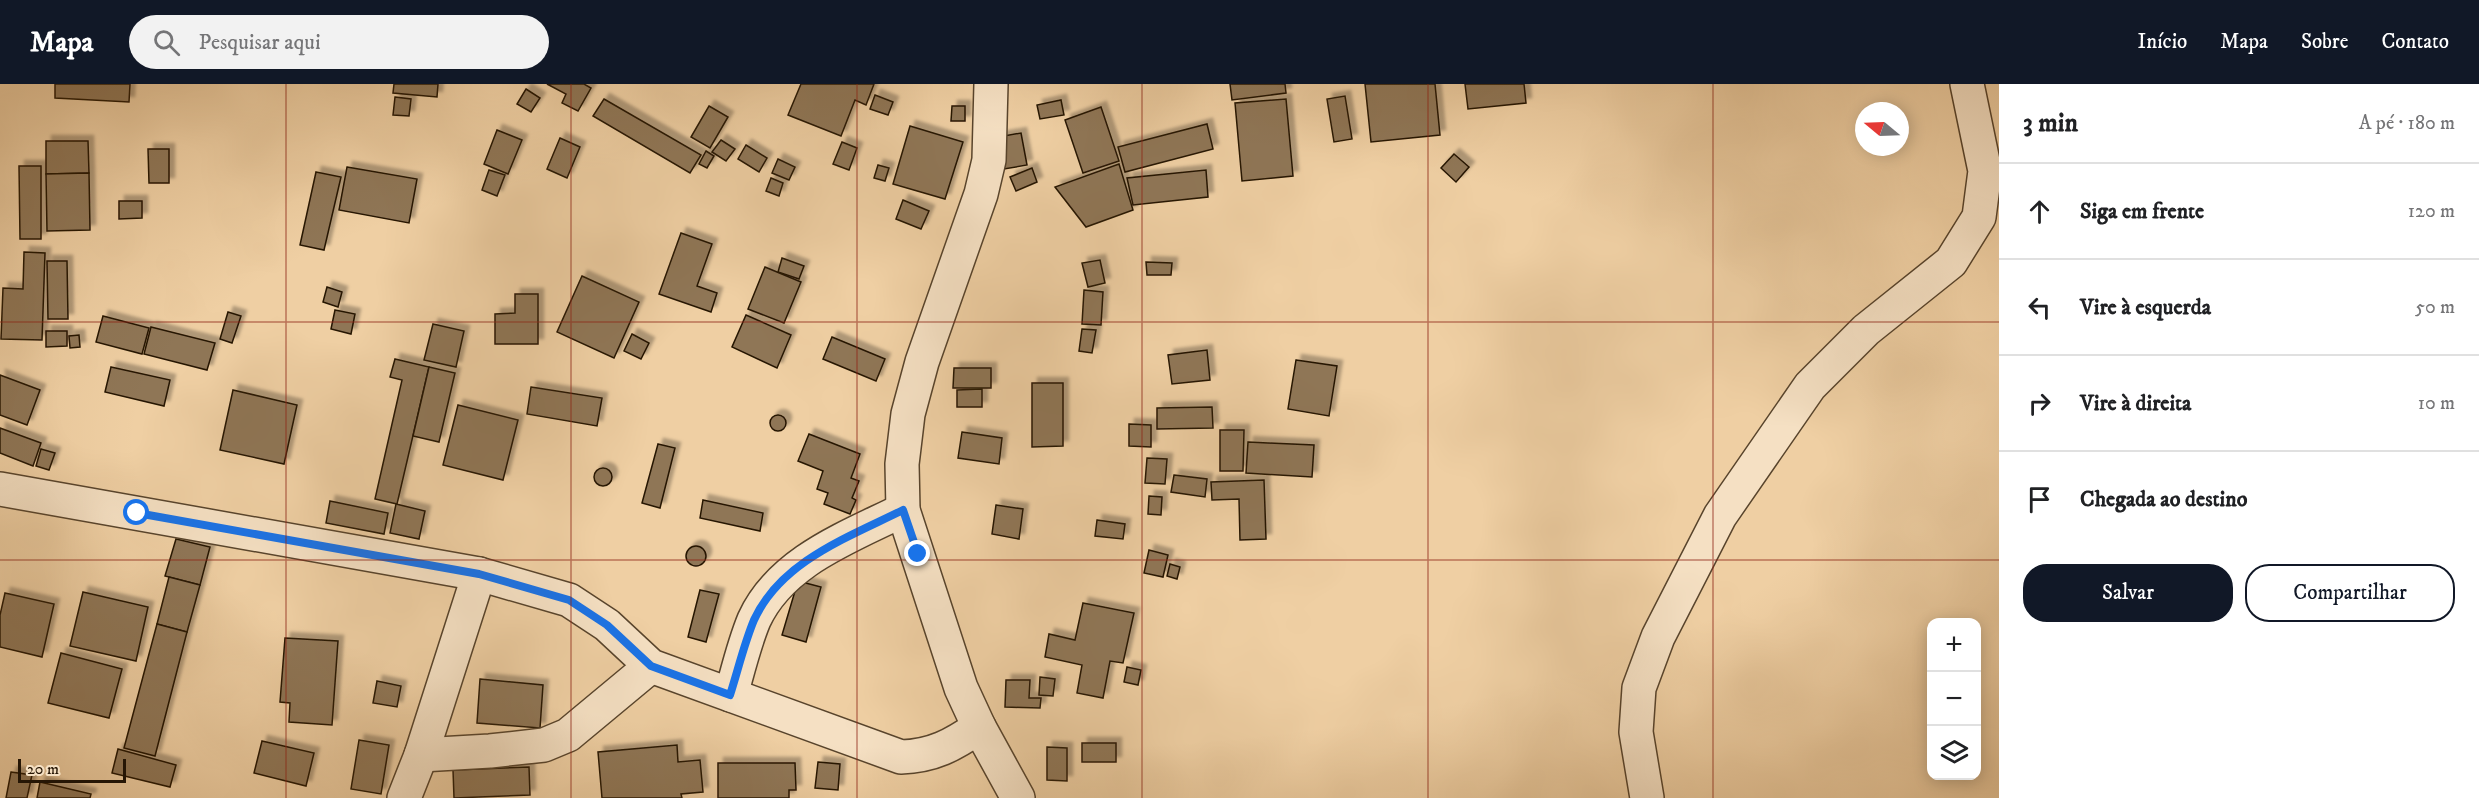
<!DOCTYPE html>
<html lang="pt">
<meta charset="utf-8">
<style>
body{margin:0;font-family:"IM FELL DW Pica",serif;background:#f2f2f2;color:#202124}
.controls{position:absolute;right:18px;bottom:18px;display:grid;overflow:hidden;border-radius:12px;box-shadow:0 3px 15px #0003}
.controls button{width:54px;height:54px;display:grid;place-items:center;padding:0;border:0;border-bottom:2px solid #e0e0e0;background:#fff;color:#202124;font:30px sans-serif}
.compass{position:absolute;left:1855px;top:18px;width:54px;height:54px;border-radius:50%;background:#fff;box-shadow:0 3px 15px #0003;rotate:289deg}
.scale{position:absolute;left:18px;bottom:15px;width:108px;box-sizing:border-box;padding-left:6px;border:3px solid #261605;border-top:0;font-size:16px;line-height:21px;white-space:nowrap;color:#261605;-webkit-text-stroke:4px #f5e0c3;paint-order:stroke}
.stop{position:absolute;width:18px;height:18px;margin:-14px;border:4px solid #1a73e8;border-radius:50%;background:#fff}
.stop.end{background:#1a73e8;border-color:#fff;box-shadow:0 2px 6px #0008}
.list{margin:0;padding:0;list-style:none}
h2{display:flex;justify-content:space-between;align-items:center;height:78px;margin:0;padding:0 24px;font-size:26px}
h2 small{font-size:20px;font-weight:400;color:#757577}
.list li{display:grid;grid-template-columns:39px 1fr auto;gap:18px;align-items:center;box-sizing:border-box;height:96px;padding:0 24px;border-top:2px solid #e0e0e0}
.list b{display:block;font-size:22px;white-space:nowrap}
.list em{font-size:20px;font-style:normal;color:#757577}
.actions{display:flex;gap:12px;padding:18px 24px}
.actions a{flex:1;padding:14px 0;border:2px solid #111827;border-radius:24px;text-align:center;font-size:21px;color:#111827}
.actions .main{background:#111827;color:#fff}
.icon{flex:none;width:33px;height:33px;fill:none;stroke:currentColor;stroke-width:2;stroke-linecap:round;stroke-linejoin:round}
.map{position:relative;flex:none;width:1999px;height:714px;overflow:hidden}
header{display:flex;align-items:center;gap:36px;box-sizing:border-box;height:84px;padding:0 30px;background:#111827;color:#fff}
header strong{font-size:28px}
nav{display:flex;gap:33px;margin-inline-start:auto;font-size:21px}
.search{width:420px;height:54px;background:#f2f2f2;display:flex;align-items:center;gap:15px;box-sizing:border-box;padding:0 21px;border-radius:33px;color:#757577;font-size:22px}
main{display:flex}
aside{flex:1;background:#fff}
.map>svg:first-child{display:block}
.building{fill:#8f7657;stroke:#261605;stroke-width:1.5;filter:url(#shadow)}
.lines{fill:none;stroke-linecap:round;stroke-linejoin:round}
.minor-casing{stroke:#58442c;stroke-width:36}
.minor{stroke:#f5e0c3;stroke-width:33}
.route{stroke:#1a73e8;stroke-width:8}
.grid{fill:none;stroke:#8f2418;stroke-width:1.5;stroke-opacity:0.55}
</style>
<header>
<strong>Mapa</strong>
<div class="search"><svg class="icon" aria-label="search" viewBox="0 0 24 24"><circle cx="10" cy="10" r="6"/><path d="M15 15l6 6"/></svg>Pesquisar aqui</div>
<nav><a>Início</a><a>Mapa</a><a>Sobre</a><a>Contato</a></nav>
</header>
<main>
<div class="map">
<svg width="1999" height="714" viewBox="0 0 1999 714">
<defs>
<filter id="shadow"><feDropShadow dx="5.5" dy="-5.5" stdDeviation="1.5" flood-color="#0004"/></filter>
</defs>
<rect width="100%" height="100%" fill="#efcfa3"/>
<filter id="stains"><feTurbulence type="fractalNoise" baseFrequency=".00333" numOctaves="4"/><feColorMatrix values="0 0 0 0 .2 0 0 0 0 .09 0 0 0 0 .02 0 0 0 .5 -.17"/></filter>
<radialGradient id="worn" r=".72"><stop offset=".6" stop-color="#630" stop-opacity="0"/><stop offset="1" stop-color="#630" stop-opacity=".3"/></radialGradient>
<!-- building -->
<g class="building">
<path d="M55 0H130L129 18 55 14Z"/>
<path d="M394 0H438L437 13 393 9Z"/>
<path d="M547 0H584L591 4 578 27 562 19 566 10Z"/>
<path d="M801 0H874L866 21 855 16 841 52 788 31Z"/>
<path d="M1230 0H1285L1286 9 1232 16Z"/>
<path d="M1365 0H1435L1440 51 1371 58Z"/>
<path d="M1465 0H1524L1526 19 1468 25Z"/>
<path d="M526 5 540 14 531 28 517 20Z"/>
<path d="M875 11 893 18 888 31 870 25Z"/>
<path d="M1345 12 1352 55 1334 58 1327 15Z"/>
<path d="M395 13 411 15 409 32 393 31Z"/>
<path d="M604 15 701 71 690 89 593 32Z"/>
<path d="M1286 15 1293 92 1242 97 1235 19Z"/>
<path d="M1061 16 1064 31 1040 35 1037 21Z"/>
<path d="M709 22 728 33 710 64 691 53Z"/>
<path d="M952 22H965V37H951Z"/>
<path d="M1101 23 1119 77 1083 89 1065 36Z"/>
<path d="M1207 40 1213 65 1125 88 1118 63Z"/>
<path d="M910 42 963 58 945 115 893 100Z"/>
<path d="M497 46 522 56 508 90 484 80Z"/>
<path d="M1021 49 1027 81 1004 85 998 53Z"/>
<path d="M560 54 580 63 567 94 547 85Z"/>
<path d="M721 56 735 65 726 77 712 68Z"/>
<path d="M46 57H88L89 89 46 90Z"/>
<path d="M842 58 857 64 849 86 833 80Z"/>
<path d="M746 61 767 74 759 88 738 75Z"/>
<path d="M148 65H169V99H149Z"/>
<path d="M706 67 714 72 707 84 699 80Z"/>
<path d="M1454 70 1469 83 1456 98 1441 84Z"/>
<path d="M778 75 795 83 789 96 772 89Z"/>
<path d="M1119 80 1133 126 1086 143 1055 103Z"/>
<path d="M878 81 889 84 885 97 874 94Z"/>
<path d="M19 82H41V155H20Z"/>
<path d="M347 83 417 95 409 139 339 126Z"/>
<path d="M1032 84 1037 98 1016 107 1010 93Z"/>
<path d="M489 86 505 91 497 112 482 106Z"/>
<path d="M1206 86 1208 113 1133 121 1127 94Z"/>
<path d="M316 88 341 93 324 166 300 161Z"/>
<path d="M89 89 90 146 47 147 46 90Z"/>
<path d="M771 94 783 99 779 112 766 107Z"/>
<path d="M903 116 929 127 921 145 896 135Z"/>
<path d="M119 117H142V134L119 135Z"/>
<path d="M681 149 712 160 697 202 717 209 711 228 659 210Z"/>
<path d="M24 168 45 169 42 256 1 255 3 204 23 205Z"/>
<path d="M782 174 804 182 799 195 778 188Z"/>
<path d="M1100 176 1105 199 1088 203 1082 179Z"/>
<path d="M47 177H67L68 235H48Z"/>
<path d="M1146 178 1172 179 1171 191H1147Z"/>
<path d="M765 183 801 198 784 239 748 225Z"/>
<path d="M582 192 639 218 614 274 557 248Z"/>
<path d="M327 203 342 208 338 223 323 218Z"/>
<path d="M1084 206 1103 208 1101 241 1082 240Z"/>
<path d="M515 210H538V260H495V230L515 229Z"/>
<path d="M335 226 355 230 351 250 331 245Z"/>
<path d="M228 228 241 232 232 259 220 255Z"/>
<path d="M746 231 791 251 777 284 732 263Z"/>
<path d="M103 232 149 244 142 270 96 258Z"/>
<path d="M433 240 464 247 456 283 424 276Z"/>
<path d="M151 243 215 259 207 286 144 270Z"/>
<path d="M1082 245 1096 246 1092 269 1079 267Z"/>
<path d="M46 247H67V262L46 263Z"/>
<path d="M632 250 649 259 641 275 624 267Z"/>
<path d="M79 251 80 263 70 264 69 252Z"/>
<path d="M832 253 885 275 876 297 823 275Z"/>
<path d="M1207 266 1210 296 1172 300 1168 271Z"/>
<path d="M395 275 429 283 397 420 375 415 402 296 390 293Z"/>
<path d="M1296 276 1337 282 1329 332 1288 325Z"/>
<path d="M111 283 170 296 164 322 105 308Z"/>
<path d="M429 283 455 289 439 358 413 352Z"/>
<path d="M954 284H991V304H953Z"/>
<path d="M0 291 40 306 27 341 0 331Z"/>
<path d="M1032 299H1063V362L1032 363Z"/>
<path d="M531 303 602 314 597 342 527 330Z"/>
<path d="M982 305V323H957V306Z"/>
<path d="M233 306 297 321 284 380 220 366Z"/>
<path d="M458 321 518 336 503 396 443 381Z"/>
<path d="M1212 323 1213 344 1157 345V324Z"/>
<circle cx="778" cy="339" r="8"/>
<path d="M1129 340 1151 341V363L1129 362Z"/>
<path d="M0 344 41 359 33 382 0 369Z"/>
<path d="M1220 346H1244L1243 387H1220Z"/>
<path d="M962 348 1002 354 999 380 958 374Z"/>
<path d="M809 350 860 370 851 394 859 397 852 414 856 416 850 430 824 420 828 409 817 405 823 387 798 377Z"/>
<path d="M1248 358 1314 361 1312 393 1246 389Z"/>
<path d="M658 360 675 364 660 424 642 419Z"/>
<path d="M41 365 55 369 49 386 36 382Z"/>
<path d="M1147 374 1167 375 1165 400 1145 399Z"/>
<circle cx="603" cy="393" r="9"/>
<path d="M1174 391 1207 395 1205 413 1171 408Z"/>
<path d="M1264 396 1266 455 1240 456 1239 415 1212 416 1211 398Z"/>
<path d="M1149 412 1162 413 1161 431 1148 430Z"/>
<path d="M703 416 763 429 760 447 700 434Z"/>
<path d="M330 417 388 429 384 450 326 439Z"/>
<path d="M396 420 425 427 419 455 390 449Z"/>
<path d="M996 421 1023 425 1019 455 992 450Z"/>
<path d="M1097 436 1125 440 1123 455 1095 452Z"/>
<path d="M176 455 210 463 200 501 165 492Z"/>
<circle cx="696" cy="472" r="10"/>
<path d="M1149 466 1168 471 1163 493 1144 489Z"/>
<path d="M1170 480 1180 483 1177 495 1167 492Z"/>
<path d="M169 493 200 501 187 548 157 540Z"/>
<path d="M798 497 821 503 806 558 782 551Z"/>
<path d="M700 506 719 510 706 558 688 553Z"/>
<path d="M83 508 148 523 136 577 70 562Z"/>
<path d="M5 509 54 520 42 573 0 563V531Z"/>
<path d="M1083 519 1134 529 1123 579 1110 577 1103 614 1077 609 1082 581 1045 573 1049 550 1075 556Z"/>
<path d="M157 540 187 548 155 672 124 664Z"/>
<path d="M285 554 338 557 332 641 289 638 290 619 280 618Z"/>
<path d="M61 569 122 585 109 634 48 619Z"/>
<path d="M1127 583 1141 586 1138 601 1124 598Z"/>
<path d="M1040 593 1055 595 1053 612 1039 611Z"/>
<path d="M480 595 543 601 540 644 477 639Z"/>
<path d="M1006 596H1030L1029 614H1041L1040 624 1005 623Z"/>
<path d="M377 597 401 602 397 623 373 619Z"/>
<path d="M359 656 389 661 381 710 351 705Z"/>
<path d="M262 657 314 669 306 702 254 689Z"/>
<rect x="1082" y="659" width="34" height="19"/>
<path d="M677 661 678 678 700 676 703 708 681 710 682 714H602L598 668Z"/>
<path d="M1047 663 1067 664V697L1047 696Z"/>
<path d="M118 665 176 681 170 703 112 689Z"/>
<path d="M818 678 840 680 838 706 815 704Z"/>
<path d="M718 679H795L796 706H789V714H718Z"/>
<path d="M529 683 530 711 454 714 453 686Z"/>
<path d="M11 688 32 691 27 714H6Z"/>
<path d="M40 698 91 710 90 714H37Z"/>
</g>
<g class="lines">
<defs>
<g id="minor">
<path d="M991 0 989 76 981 110 922 278 908 330 902 380 903 426 961 604 979 643 1018 714"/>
<path d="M0 405 479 490 569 516 607 541 651 582 901 673C933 672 953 661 979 643"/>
<path d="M731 611C738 586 744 560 754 536 781 477 849 453 903 426"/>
<path d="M421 671 490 667 544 661 568 651 651 582"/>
<path d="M404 714 421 671 479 490"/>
<path d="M1647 714 1636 648 1639 604 1658 553 1720 432 1810 302 1866 246 1951 178 1979 133 1985 87 1967 0"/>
</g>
</defs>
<!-- minor casing -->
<use href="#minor" class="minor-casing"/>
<!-- minor -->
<use href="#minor" class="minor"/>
</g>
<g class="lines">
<!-- route -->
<path class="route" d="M137 429 479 490 569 516 607 541 651 582 730 611C738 586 744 560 754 536 781 477 849 453 903 426L918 470"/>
</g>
<!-- grid -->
<path class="grid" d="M286 0V714M571 0V714M857 0V714M1142 0V714M1428 0V714M1713 0V714M0 238H1999M0 476H1999"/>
<rect width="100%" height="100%" filter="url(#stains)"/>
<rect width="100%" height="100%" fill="url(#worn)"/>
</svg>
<div class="controls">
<button>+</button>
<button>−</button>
<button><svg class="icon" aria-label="layers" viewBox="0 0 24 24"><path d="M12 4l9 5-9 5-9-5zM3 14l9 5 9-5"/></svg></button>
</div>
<svg class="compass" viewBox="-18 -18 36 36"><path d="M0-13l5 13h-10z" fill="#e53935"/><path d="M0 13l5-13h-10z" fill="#757577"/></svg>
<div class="scale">20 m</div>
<div class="stop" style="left:137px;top:429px"></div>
<div class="stop end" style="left:918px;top:470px"></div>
</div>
<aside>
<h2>3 min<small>A pé · 180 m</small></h2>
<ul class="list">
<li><svg class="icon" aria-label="ahead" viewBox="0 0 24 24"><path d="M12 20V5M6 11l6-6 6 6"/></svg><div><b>Siga em frente</b></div><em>120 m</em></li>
<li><svg class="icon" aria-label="left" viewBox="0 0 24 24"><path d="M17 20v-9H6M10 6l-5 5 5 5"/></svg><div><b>Vire à esquerda</b></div><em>50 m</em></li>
<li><svg class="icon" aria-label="right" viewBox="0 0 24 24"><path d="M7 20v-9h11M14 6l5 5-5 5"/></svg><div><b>Vire à direita</b></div><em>10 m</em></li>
<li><svg class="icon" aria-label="arrive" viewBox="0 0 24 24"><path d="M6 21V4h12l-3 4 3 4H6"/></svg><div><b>Chegada ao destino</b></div></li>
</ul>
<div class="actions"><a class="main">Salvar</a><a>Compartilhar</a></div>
</aside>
</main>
